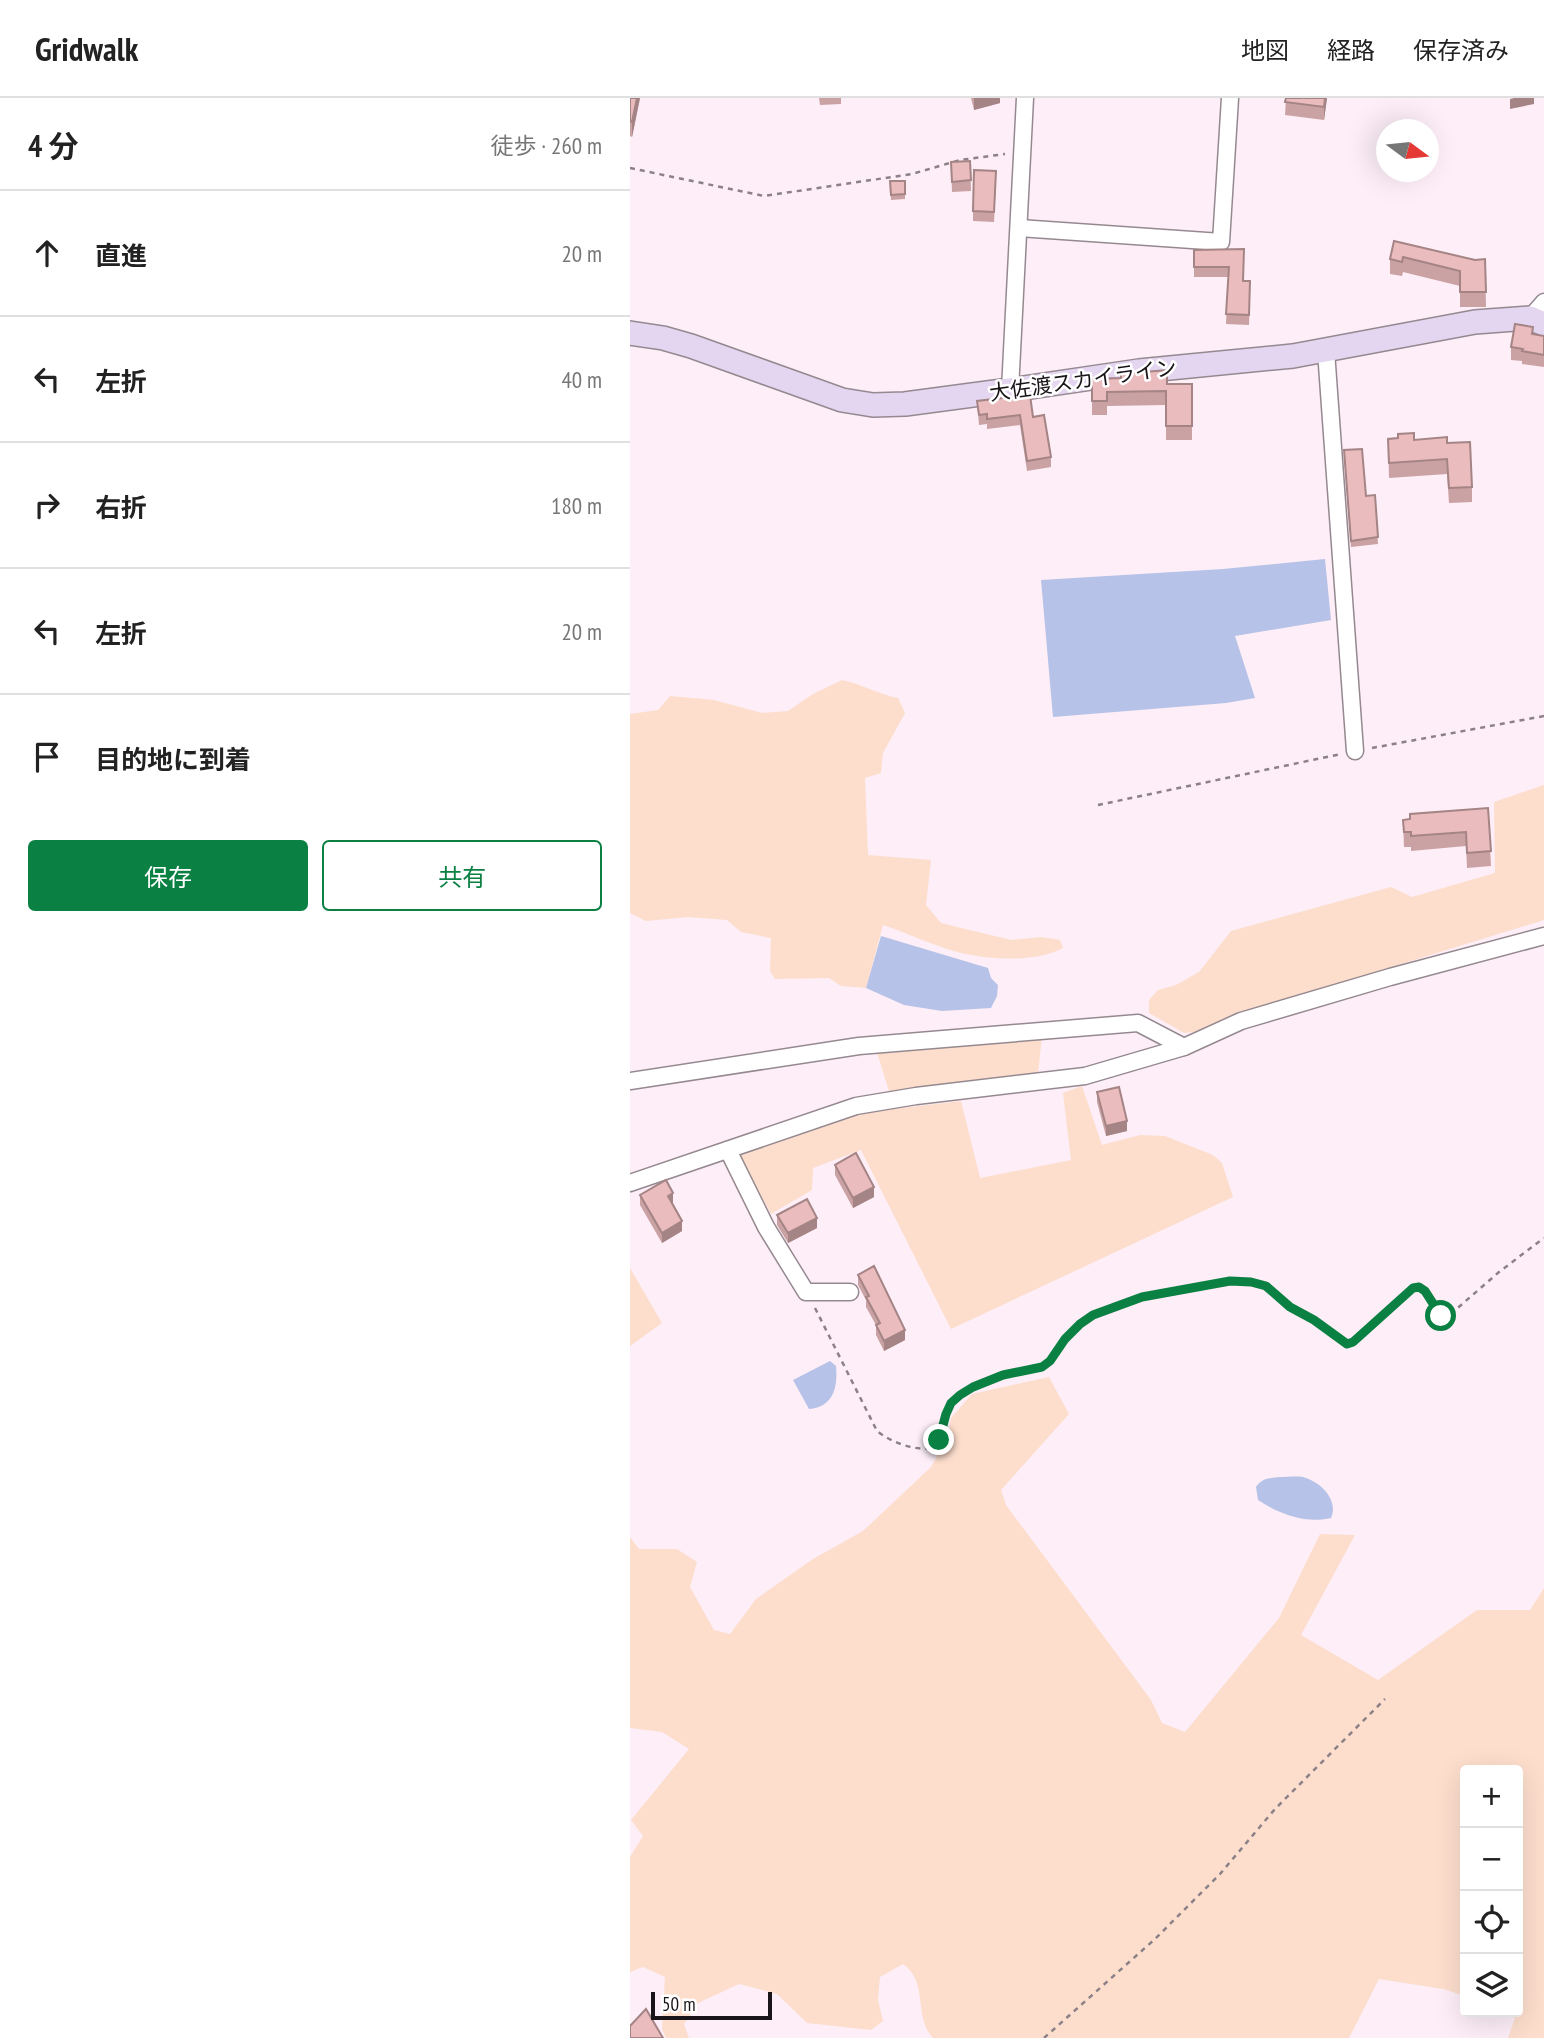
<!DOCTYPE html>
<html lang="ja">
<meta charset="utf-8">
<style>
body{margin:0;font-family:"PT Sans Narrow","Noto Sans JP",sans-serif;background:#f6f6f6;color:#222}
.controls{position:absolute;right:21px;bottom:21px;display:grid;overflow:hidden;border-radius:7px;box-shadow:0 7px 28px #0002}
.controls button{width:63px;height:63px;display:grid;place-items:center;padding:0;border:0;border-bottom:2px solid #e0e0e0;background:#fff;color:#222;font:35px sans-serif}
.compass{position:absolute;left:746px;top:21px;width:63px;height:63px;border-radius:50%;background:#fff;box-shadow:0 7px 28px #0002;rotate:105deg}
.scale{position:absolute;left:21px;bottom:18px;width:121px;box-sizing:border-box;padding-left:7px;border:4px solid #191417;border-top:0;font-size:19px;line-height:24px;white-space:nowrap;color:#191417;-webkit-text-stroke:5px #fff;paint-order:stroke}
.stop{position:absolute;width:21px;height:21px;margin:-16px;border:5px solid #0b8043;border-radius:50%;background:#fff}
.stop.end{background:#0b8043;border-color:#fff;box-shadow:0 2px 7px #0008}
.list{margin:0;padding:0;list-style:none}
h2{display:flex;justify-content:space-between;align-items:center;height:91px;margin:0;padding:0 28px;font-size:30px}
h2 small{font-size:23px;font-weight:400;color:#767676}
.list li{display:grid;grid-template-columns:46px 1fr auto;gap:21px;align-items:center;box-sizing:border-box;height:126px;padding:0 28px;border-top:2px solid #e0e0e0}
.list b{display:block;font-size:26px;white-space:nowrap}
.list em{font-size:23px;font-style:normal;color:#767676}
.actions{display:flex;gap:14px;padding:21px 28px}
.actions a{flex:1;padding:16px 0;border:2px solid #0b8043;border-radius:7px;text-align:center;font-size:24px;color:#0b8043}
.actions .main{background:#0b8043;color:#fff}
.icon{flex:none;width:38px;height:38px;fill:none;stroke:currentColor;stroke-width:2;stroke-linecap:round;stroke-linejoin:round}
.map{position:relative;flex:none;width:914px;height:1940px;overflow:hidden}
header{display:flex;align-items:center;gap:42px;box-sizing:border-box;height:98px;padding:0 35px;background:#fff;border-bottom:2px solid #e0e0e0}
header strong{font-size:33px}
nav{display:flex;gap:38px;margin-inline-start:auto;font-size:24px}
main{display:flex}
aside{flex:1;background:#fff}
.map>svg:first-child{display:block}
.green{fill:#fddecd}
.water{fill:#b6c2e7}
.lines{fill:none;stroke-linecap:round;stroke-linejoin:round}
.street-casing{stroke:#958990;stroke-width:19}
.secondary-casing{stroke:#958990;stroke-width:26}
.path{stroke:#8b8187;stroke-width:2.5;stroke-dasharray:5 5;stroke-linecap:butt}
.street{stroke:#fff;stroke-width:16}
.secondary{stroke:#e4d6f1;stroke-width:23}
.wall{fill:#caa2a3}
.shaded-wall{fill:#a48485}
.building{fill:#ebbcbe;stroke:#a48485;stroke-width:2}
.route{stroke:#0b8043;stroke-width:9}
.labels{text-anchor:middle;dominant-baseline:central;stroke-width:5;stroke-linejoin:round;paint-order:stroke}
.street-label{font-size:21px;fill:#191417;stroke:#fff}
</style>
<header>
<strong>Gridwalk</strong>
<nav><a>地図</a><a>経路</a><a>保存済み</a></nav>
</header>
<main>
<aside>
<h2>4 分<small>徒歩 · 260 m</small></h2>
<ul class="list">
<li><svg class="icon" aria-label="ahead" viewBox="0 0 24 24"><path d="M12 20V5M6 11l6-6 6 6"/></svg><div><b>直進</b></div><em>20 m</em></li>
<li><svg class="icon" aria-label="left" viewBox="0 0 24 24"><path d="M17 20v-9H6M10 6l-5 5 5 5"/></svg><div><b>左折</b></div><em>40 m</em></li>
<li><svg class="icon" aria-label="right" viewBox="0 0 24 24"><path d="M7 20v-9h11M14 6l5 5-5 5"/></svg><div><b>右折</b></div><em>180 m</em></li>
<li><svg class="icon" aria-label="left" viewBox="0 0 24 24"><path d="M17 20v-9H6M10 6l-5 5 5 5"/></svg><div><b>左折</b></div><em>20 m</em></li>
<li><svg class="icon" aria-label="arrive" viewBox="0 0 24 24"><path d="M6 21V4h12l-3 4 3 4H6"/></svg><div><b>目的地に到着</b></div></li>
</ul>
<div class="actions"><a class="main">保存</a><a>共有</a></div>
</aside>
<div class="map">
<svg width="914" height="1940" viewBox="0 0 914 1940">
<rect width="100%" height="100%" fill="#fdeef7"/>
<!-- green -->
<g class="green">
<path d="M212 582C232 586 247 596 268 600L275 615 253 655 251 675 235 680 238 757 301 762 296 807 311 825 381 842 411 839 430 842 433 850C407 864 365 862 336 856 308 850 280 836 253 827L236 890 211 888 199 880 145 881 140 873 141 840 111 834 97 822 59 819 16 823 0 815V616L28 612 40 598 84 602 132 615 158 613 183 596Z"/>
<path d="M914 687V822L648 904 573 933 554 935 519 915V902L528 892 546 887 569 874 601 833 761 789 782 799 865 775 864 704Z"/>
<path d="M412 938 408 976 260 996 247 955Z"/>
<path d="M452 988 472 1047 510 1037 535 1038 583 1057 592 1065 603 1099 321 1231 231 1052 183 1070 182 1092 141 1116 109 1058 230 1015 331 1003 350 1080 441 1062 433 995Z"/>
<path d="M0 1170 32 1225 0 1248Z"/>
<path d="M419 1279 439 1316 371 1392 376 1407 521 1602 532 1625 555 1634 649 1520 690 1436 725 1437 671 1537 748 1582 847 1512H900L914 1490V1940H878L885 1920 875 1914H888V1672H835V1898L813 1891 749 1881 719 1940H303C283 1919 299 1884 273 1866L250 1879 248 1902 253 1923 241 1932 177 1925 147 1896 109 1886 68 1905 54 1926 59 1940H36L32 1931 35 1879 13 1869 0 1874V1759L13 1738 1 1722 59 1651 32 1634 0 1630V1439L9 1451H47L67 1464 60 1489 84 1532 100 1536 126 1501 183 1461 233 1433 301 1369 318 1339 321 1320 342 1296Z"/>
</g>
<!-- water -->
<g class="water">
<path d="M695 461 701 522 605 538 625 600 596 605 423 619 411 482 593 471Z"/>
<path d="M251 838 358 870 361 880 368 887 367 898 361 910 312 913 274 907 236 890Z"/>
<path d="M200 1263 206 1268C208 1290 203 1309 179 1311L163 1282Z"/>
<path d="M650 1379C657 1379 666 1378 673 1379 691 1384 709 1402 701 1420 676 1426 649 1416 628 1402L626 1389C632 1380 640 1380 650 1379Z"/>
</g>
<g class="lines">
<defs>
<g id="street">
<path d="M389 130 591 144 600 0"/>
<path d="M900 220 914 204"/>
<path d="M696 253 725 653"/>
<path d="M380 292 395 0"/>
<path d="M0 983 229 948 508 925 554 949"/>
<path d="M98 1052 136 1129 176 1194H220"/>
<path d="M0 1085 226 1008 286 998 455 978 554 949 611 923 760 879 914 838"/>
</g>
<path id="secondary" d="M0 235 33 240 61 248 212 302 243 307 275 306 380 292 509 273 663 258 845 224 900 220 914 226"/>
</defs>
<!-- street casing -->
<use href="#street" class="street-casing"/>
<!-- secondary casing -->
<use href="#secondary" class="secondary-casing"/>
<!-- path -->
<g class="path">
<path d="M0 70 134 98 282 76 330 62 375 56"/>
<path d="M742 650 914 618"/>
<path d="M468 707 711 656"/>
<path d="M185 1210 247 1333C260 1344 291 1356 306 1348 311 1338 312 1327 315 1317 324 1294 353 1283 375 1277 387 1273 401 1275 411 1269 428 1260 436 1238 450 1226 480 1201 520 1199 556 1192 578 1188 602 1179 625 1184 639 1188 647 1200 659 1208 667 1213 675 1216 683 1221 695 1228 704 1241 717 1246L723 1244 783 1190 789 1189 795 1193 815 1221 869 1174 914 1140"/>
<path d="M414 1940 525 1841 590 1776 645 1711 755 1601"/>
</g>
<!-- street -->
<use href="#street" class="street"/>
<!-- secondary -->
<use href="#secondary" class="secondary"/>
</g>
<!-- wall -->
<g class="wall">
<path d="M0 0H10L2 39 0 38Z"/>
<path d="M189 0H211V6L190 7Z"/>
<path d="M341 0H370V5L344 12Z"/>
<path d="M656 0H697L694 22 655 17Z"/>
<path d="M340 63 341 93 322 94 321 64Z"/>
<path d="M260 83H275V101L261 102Z"/>
<path d="M366 83 364 124 343 123V113Z"/>
<path d="M764 143 845 162 855 161 856 209H830V188L773 174 772 178 760 176V161Z"/>
<path d="M614 151 613 183 620 193 619 227 596 226 598 179H564V152Z"/>
<path d="M903 236 914 238V269L892 266V263L881 262V249Z"/>
<path d="M462 281 537 286H562V342H536V307L477 308V317H462Z"/>
<path d="M347 303 403 319 421 359V369L397 373 390 327 357 331V326L349 327Z"/>
<path d="M758 341 784 342 817 345 842 389V404L819 405 817 376 759 380Z"/>
<path d="M714 359 736 398 745 397 748 446 721 449Z"/>
<path d="M858 710 861 768 837 770 836 748 781 753V749H774L773 722Z"/>
<path d="M467 994 497 1033 476 1038 467 1004Z"/>
<path d="M205 1067 244 1099 223 1110 205 1077Z"/>
<path d="M10 1097 43 1105H42L52 1133 32 1145 10 1107Z"/>
<path d="M147 1117 187 1130 158 1145 147 1127Z"/>
<path d="M228 1177 275 1242 254 1253 246 1237V1227L236 1209V1202L228 1187Z"/>
</g>
<!-- shaded-wall -->
<g class="shaded-wall">
<path d="M7 0H10L2 39V24Z"/>
<path d="M344 0H370V5L344 12Z"/>
<path d="M695 0H697L694 22V9Z"/>
<path d="M884 0H904V6L880 11V1Z"/>
<path d="M497 1023V1033L476 1038V1028Z"/>
<path d="M244 1089V1099L223 1110V1100Z"/>
<path d="M43 1095V1105L38 1108V1098Z"/>
<path d="M187 1120V1130L158 1145V1135Z"/>
<path d="M52 1123V1133L32 1145V1135Z"/>
<path d="M275 1232V1242L254 1253V1243Z"/>
</g>
<!-- building -->
<g class="building">
<path d="M0 0H7L2 24 0 23Z"/>
<path d="M656 0H695L694 9 655 4Z"/>
<path d="M340 63 341 82 322 84 321 64Z"/>
<path d="M344 72 366 73 364 114 343 113Z"/>
<path d="M260 83H275V96L261 97Z"/>
<path d="M764 143 845 162 855 161 856 194H830V173L773 159 772 164 760 161Z"/>
<path d="M614 151 613 183H620L619 217 596 216 599 169H564V152Z"/>
<path d="M885 226 903 229 902 236 914 238V257L892 253 893 251 881 249Z"/>
<path d="M537 272V286H562V328H536V293L477 294V303H462V281L491 280V276Z"/>
<path d="M400 297 403 319 414 317 421 359 397 363 390 317 357 321V316L349 317 347 303Z"/>
<path d="M784 335V342L817 339V345L840 344 842 389 819 390 817 361 759 365 758 341 768 340V336Z"/>
<path d="M732 351 736 398 745 397 748 439 721 443 714 352Z"/>
<path d="M858 710 861 753 837 755 836 734 781 738V734H774L773 722 780 721V716Z"/>
<path d="M489 989 497 1023 476 1028 467 994Z"/>
<path d="M226 1055 244 1089 223 1100 205 1067Z"/>
<path d="M36 1082 43 1095 38 1098 52 1123 32 1135 10 1097Z"/>
<path d="M177 1101 187 1120 158 1135 147 1117Z"/>
<path d="M244 1168 275 1232 254 1243 246 1227 250 1225 236 1199 239 1198 228 1177Z"/>
<path d="M16 1911 33 1940H0V1928Z"/>
</g>
<g class="lines">
<!-- route -->
<path class="route" d="M309 1342 316 1316 321 1305 330 1297 343 1289 373 1277 412 1269 420 1263 435 1241 450 1226 463 1217 512 1199 600 1183 621 1184 636 1188 660 1209 684 1222 717 1246 723 1244 783 1190 789 1189 795 1193 811 1218"/>
</g>
<g class="labels">
<!-- street labels -->
<g class="street-label">
<text transform="translate(453 282) rotate(-8)">大佐渡スカイライン</text>
</g>
</g>
</svg>
<div class="controls">
<button>+</button>
<button>−</button>
<button><svg class="icon" aria-label="locate" viewBox="0 0 24 24"><circle cx="12" cy="12" r="6"/><path d="M12 2v4M12 18v4M2 12h4M18 12h4"/></svg></button>
<button><svg class="icon" aria-label="layers" viewBox="0 0 24 24"><path d="M12 4l9 5-9 5-9-5zM3 14l9 5 9-5"/></svg></button>
</div>
<svg class="compass" viewBox="-18 -18 36 36"><path d="M0-13l5 13h-10z" fill="#e53935"/><path d="M0 13l5-13h-10z" fill="#767676"/></svg>
<div class="scale">50 m</div>
<div class="stop" style="left:811px;top:1218px"></div>
<div class="stop end" style="left:309px;top:1342px"></div>
</div>
</main>
